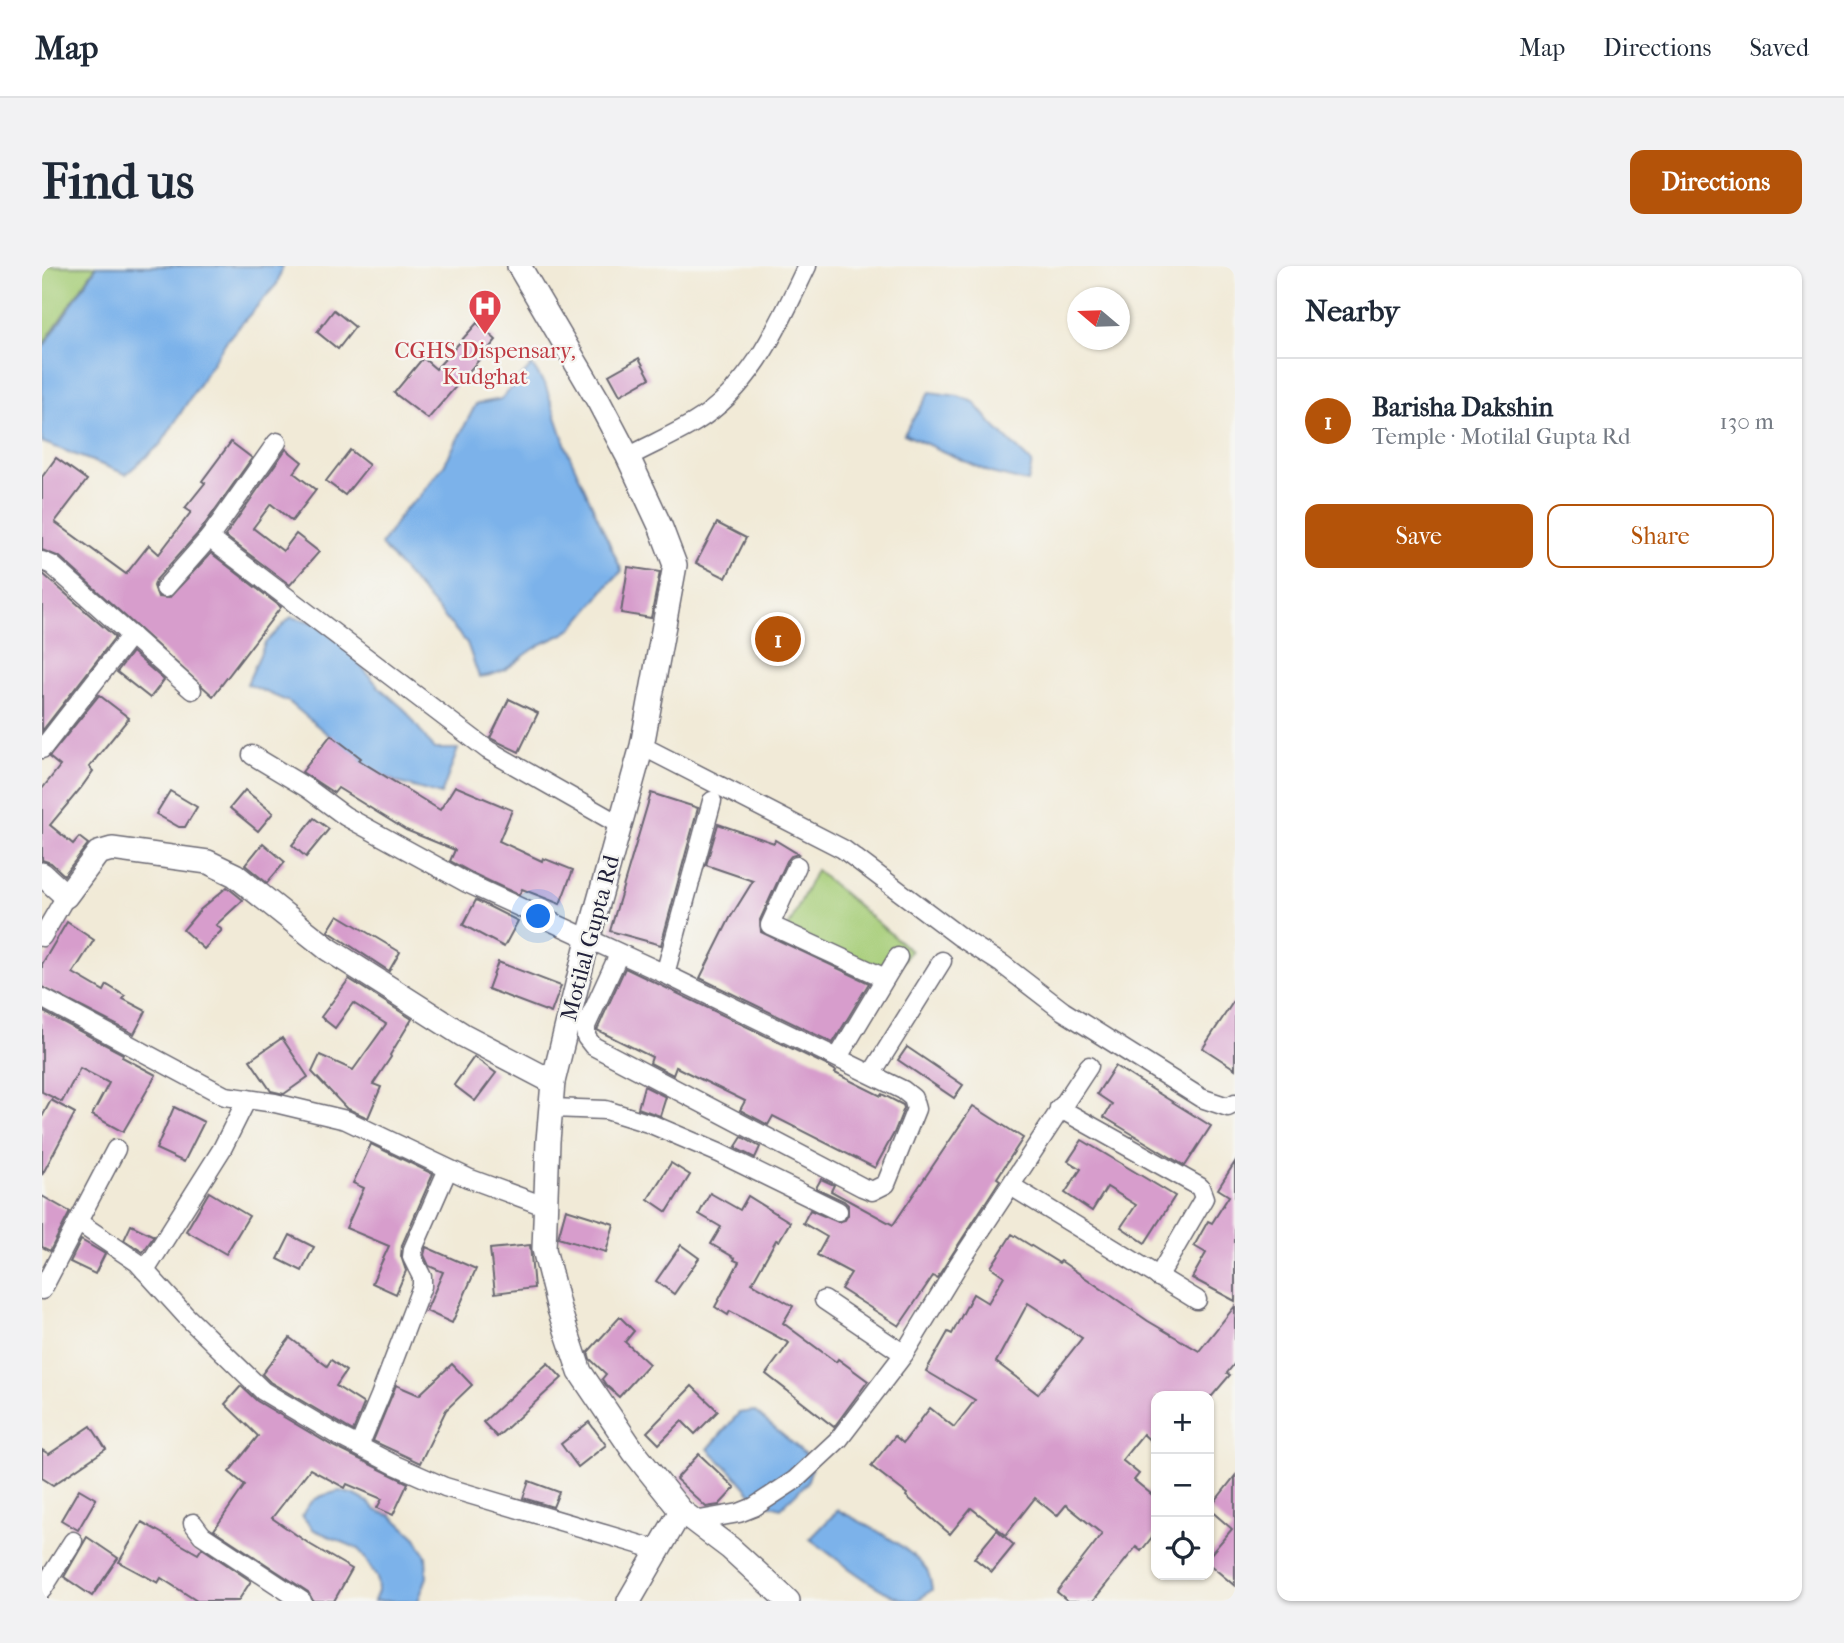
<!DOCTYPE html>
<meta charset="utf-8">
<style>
body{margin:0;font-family:"IM FELL French Canon",serif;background:#f2f2f3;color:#1f2937}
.controls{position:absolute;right:21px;bottom:21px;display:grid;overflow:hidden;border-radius:14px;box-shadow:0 2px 5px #0004}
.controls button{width:63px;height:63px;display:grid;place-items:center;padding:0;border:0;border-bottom:2px solid #e0e1e3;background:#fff;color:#1f2937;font:35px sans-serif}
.compass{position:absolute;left:1025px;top:21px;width:63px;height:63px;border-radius:50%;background:#fff;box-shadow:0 2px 5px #0004;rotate:289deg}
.you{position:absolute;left:497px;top:651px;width:24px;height:24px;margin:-18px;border:5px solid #fff;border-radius:50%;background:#1a73e8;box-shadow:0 0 0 10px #1a73e833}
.badge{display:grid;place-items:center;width:46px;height:46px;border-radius:50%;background:#b45309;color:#fff;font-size:23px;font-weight:700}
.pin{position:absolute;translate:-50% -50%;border:4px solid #fff;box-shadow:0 2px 7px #0006}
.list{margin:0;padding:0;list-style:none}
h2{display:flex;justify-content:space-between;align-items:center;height:91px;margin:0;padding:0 28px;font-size:30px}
h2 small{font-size:23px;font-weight:400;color:#747a83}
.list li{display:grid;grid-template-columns:46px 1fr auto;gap:21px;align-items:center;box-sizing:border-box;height:126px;padding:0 28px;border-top:2px solid #e0e1e3}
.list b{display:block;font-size:26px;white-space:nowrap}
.list p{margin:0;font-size:23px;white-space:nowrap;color:#747a83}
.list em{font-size:23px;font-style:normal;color:#747a83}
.actions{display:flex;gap:14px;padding:21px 28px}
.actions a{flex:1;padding:16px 0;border:2px solid #b45309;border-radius:14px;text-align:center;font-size:24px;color:#b45309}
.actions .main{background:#b45309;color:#fff}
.icon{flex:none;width:38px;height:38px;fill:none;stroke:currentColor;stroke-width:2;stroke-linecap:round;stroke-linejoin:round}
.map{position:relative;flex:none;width:1193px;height:1335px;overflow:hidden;border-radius:14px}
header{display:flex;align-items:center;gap:42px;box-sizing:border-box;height:98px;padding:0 35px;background:#fff;border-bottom:2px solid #e0e1e3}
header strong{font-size:33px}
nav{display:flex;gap:38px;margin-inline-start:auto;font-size:24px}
.intro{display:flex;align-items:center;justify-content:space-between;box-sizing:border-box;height:168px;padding:0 42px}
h1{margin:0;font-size:49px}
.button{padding:18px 32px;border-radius:14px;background:#b45309;color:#fff;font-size:24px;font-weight:700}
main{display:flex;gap:42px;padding:0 42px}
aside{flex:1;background:#fff;border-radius:14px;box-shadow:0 2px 5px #0004}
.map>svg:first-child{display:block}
.green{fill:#a7ce79;stroke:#64785a;stroke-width:2}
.water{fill:#7bb2ea;stroke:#4e6a92;stroke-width:2}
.building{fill:#d79dcc;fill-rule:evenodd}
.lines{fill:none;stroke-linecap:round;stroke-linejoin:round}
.minor-casing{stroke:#6a6872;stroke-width:21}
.tertiary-casing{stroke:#6a6872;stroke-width:26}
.minor{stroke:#fff;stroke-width:18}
.tertiary{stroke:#fff;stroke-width:23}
.labels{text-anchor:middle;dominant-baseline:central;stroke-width:5;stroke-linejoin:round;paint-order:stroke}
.health-label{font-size:23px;fill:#be3a42;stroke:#f6f6f2}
.street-label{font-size:23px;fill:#22223b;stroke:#f6f6f2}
</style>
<header>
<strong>Map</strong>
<nav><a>Map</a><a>Directions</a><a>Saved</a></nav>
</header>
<div class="intro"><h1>Find us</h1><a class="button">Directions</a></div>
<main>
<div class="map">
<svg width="1193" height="1335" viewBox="0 0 1193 1335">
<rect width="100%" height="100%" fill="#f6f6f2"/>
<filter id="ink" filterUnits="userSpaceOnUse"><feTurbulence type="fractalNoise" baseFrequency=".0143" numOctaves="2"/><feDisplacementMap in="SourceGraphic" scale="14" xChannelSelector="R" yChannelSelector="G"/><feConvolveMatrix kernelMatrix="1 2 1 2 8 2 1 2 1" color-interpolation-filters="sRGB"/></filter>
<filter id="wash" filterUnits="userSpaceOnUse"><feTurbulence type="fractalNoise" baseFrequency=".00686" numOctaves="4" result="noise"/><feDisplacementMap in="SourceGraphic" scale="28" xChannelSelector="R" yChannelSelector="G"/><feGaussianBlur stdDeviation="1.57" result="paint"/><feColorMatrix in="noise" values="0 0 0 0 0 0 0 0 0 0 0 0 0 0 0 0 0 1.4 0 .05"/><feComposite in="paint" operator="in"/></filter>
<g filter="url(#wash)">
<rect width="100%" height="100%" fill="#f1ead7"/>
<!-- green -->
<g class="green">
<path d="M0 0H54L0 80Z"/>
<path d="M774 604 869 685 840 719 744 666Z"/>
</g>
<!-- water -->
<g class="water">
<path d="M55 0H241L235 18 185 74 119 178 84 208 0 176V83Z"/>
<path d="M490 99 504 121 526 186 580 305C560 322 549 345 529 363 521 370 509 373 500 378 474 392 470 407 437 411L425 377 339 279 362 244 376 232 402 199 434 138 459 133Z"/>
<path d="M888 126 916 130 932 136 950 158 990 197 986 216 949 207 862 168Z"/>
<path d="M249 351 274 357 300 378 338 422 363 444 392 483H416L399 529 354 516 327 503 247 436 205 418 223 377Z"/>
<path d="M712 1145 772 1195 765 1217 739 1242 715 1235 695 1211 666 1183 697 1147Z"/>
<path d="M298 1225 313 1229 326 1236 335 1245 350 1250 374 1272 384 1290 385 1311 376 1335H332L336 1325 335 1312 317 1283 272 1264 260 1250C268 1231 279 1230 298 1225Z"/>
<path d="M796 1244C824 1259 865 1278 884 1303 888 1308 889 1317 890 1324 885 1327 878 1334 871 1335 845 1335 790 1289 768 1273Z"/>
</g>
<g id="blocks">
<!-- building -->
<g class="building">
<path d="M292 44 313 61 296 83 275 66Z"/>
<path d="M435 57 454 74 386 153 352 127 381 92 394 103Z"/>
<path d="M597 92 608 112 578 129 567 109Z"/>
<path d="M189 176 210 192 158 265 114 314 112 320 116 331 127 332 169 287 239 341 171 430 18 291 0 284V211L14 192 45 214 13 256 84 308 107 279 117 288 149 246 143 242 163 217 160 215Z"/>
<path d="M244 183 260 196 252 207 274 224 250 255 229 238 211 262 241 285 254 268 277 286 248 319 183 270Z"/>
<path d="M308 184 327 199 303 229 284 215Z"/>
<path d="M675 257 704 272 684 312 654 297Z"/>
<path d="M586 301 618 306 609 352 579 347Z"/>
<path d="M0 307 73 371 0 465Z"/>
<path d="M90 386 122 414 108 432 75 406Z"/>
<path d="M57 429 87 452 47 501 51 505 39 522 8 559 31 578 37 571 46 578 22 609 9 597 0 594V523L18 500 7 491Z"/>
<path d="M467 433 496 447 477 486 448 472Z"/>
<path d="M289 469 319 492 317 494 398 544 413 520 470 544 457 575 500 595 501 592 531 604 518 638 480 623 477 629 430 607 408 595 413 584 364 564 296 522 292 527 260 506Z"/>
<path d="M203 524 231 547 216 565 188 542Z"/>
<path d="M128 525 155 541 143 561H137L114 548Z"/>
<path d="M609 527 656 542 619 679 568 665Z"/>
<path d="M272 552 287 563 264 591 250 579Z"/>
<path d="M676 558 732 577 733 574 756 588 749 590 745 595 718 654 719 666 827 717 791 777 658 712 688 652 711 615 664 599Z"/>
<path d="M221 577 243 596 225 617 203 599Z"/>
<path d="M185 621 201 634 174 659 180 664 162 683 141 664 158 644Z"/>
<path d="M434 634 476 655 462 681 421 659Z"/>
<path d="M296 649 358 686 347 705 286 665Z"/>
<path d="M25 656 52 674 31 707 62 725 65 719 83 730 81 733 104 745 92 768 0 721V698Z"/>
<path d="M456 696 519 720 509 747 446 723Z"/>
<path d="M583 702 784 799 794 805 793 807 839 830 840 828 861 839 862 842 852 867 833 902 731 850 726 859 698 844 703 835 634 801 631 809 608 797 610 791 555 764Z"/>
<path d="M307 713 370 753 348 789 349 791 331 818 339 821 326 852 304 842 270 806 278 789 311 804 344 758 311 737 293 762 279 751Z"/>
<path d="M1193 733V803L1161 782Z"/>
<path d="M0 745 81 788 80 791 114 809 81 866 50 849 67 817 38 802 20 836 0 826Z"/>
<path d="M240 772 266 811 242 828 229 825 208 794Z"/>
<path d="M865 781 921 819 912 832 856 794Z"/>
<path d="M432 791 454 807 433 835 412 819Z"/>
<path d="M1073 800 1169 860 1143 900 1062 851 1070 838 1055 828Z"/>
<path d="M602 820 624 831 618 850 596 842Z"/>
<path d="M9 834 33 847 0 909V851Z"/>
<path d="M931 840 981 872 955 912 958 914 895 1012 891 1010 857 1060 799 1023 809 1007 775 989 785 971 761 957 768 944 796 956 803 954 806 949V939L802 935 774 922 779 913 792 919 789 925 851 959Z"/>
<path d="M132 841 162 856 142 896 114 883Z"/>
<path d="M700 871 718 881 713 892 693 882Z"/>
<path d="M1040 874 1133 930 1103 977 1079 961 1094 939 1065 921 1050 945 1023 927 1039 903 1026 895Z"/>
<path d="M329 878 391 908 360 979 359 990 364 1005 354 1028 330 1017 347 980 304 962 322 922 311 917Z"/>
<path d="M1193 896V1035L1150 1012 1164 987 1152 980 1166 955 1170 957 1187 930 1176 923Z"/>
<path d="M629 897 648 909 625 946 606 933Z"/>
<path d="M167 926 207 950 184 988 144 965Z"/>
<path d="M668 927 698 944 706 930 748 956 737 975 734 974 710 1017 751 1040 741 1057 794 1096 796 1093 826 1115 792 1161 724 1108 747 1077 688 1045 686 1049 673 1041 697 996 692 994 693 992 669 978 679 961 657 948Z"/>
<path d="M0 930 28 946 8 985 0 981Z"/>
<path d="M524 943 572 958 564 986 516 972Z"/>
<path d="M89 959 112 970 101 986 82 974Z"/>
<path d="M970 968 1017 997 1019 995 1106 1055 1157 1085 1193 1040V1097L1185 1107 1188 1109 1170 1130H1114V1180L1101 1168 1080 1194 1097 1208 1092 1214 1114 1232V1266L1099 1285 1094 1281 1051 1335H1026L1015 1326 1060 1268 1024 1239 1015 1250 993 1232 964 1269 929 1242 908 1268 864 1230 865 1228 829 1200 853 1170 861 1177 888 1142 912 1161 933 1134 884 1105 906 1066 910 1068 931 1028 946 1037 962 1010 949 1001ZM986 1037 1040 1072 996 1128 954 1096Z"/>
<path d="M248 969 272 981 260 1005 236 993Z"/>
<path d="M39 974 63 988 53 1008 28 996Z"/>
<path d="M488 979 492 1022 453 1027 448 983Z"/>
<path d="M639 979 657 992 632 1028 614 1015Z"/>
<path d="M384 981 434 1003 410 1057 384 1045 401 1006 387 1000 382 989Z"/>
<path d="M578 1051 592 1065 583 1076 607 1098 577 1131 564 1119 560 1113 564 1108 548 1093 546 1086Z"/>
<path d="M248 1072 285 1100 289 1094 304 1105 294 1120 322 1138 311 1165 228 1116 220 1108Z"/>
<path d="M506 1097 520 1112 455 1171 441 1156Z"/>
<path d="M410 1098 430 1119 404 1144 378 1197 331 1175 354 1119 377 1129Z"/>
<path d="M199 1120 215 1135 289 1179 366 1217 351 1249 335 1242 340 1233 305 1218 303 1222 268 1203 230 1252 269 1279 310 1303 292 1335H271L266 1326 172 1264 203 1219 187 1206 216 1170 183 1138Z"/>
<path d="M650 1120 676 1145 653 1168 640 1155 617 1178 605 1166Z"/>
<path d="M547 1156 564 1179 536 1201 519 1178Z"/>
<path d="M49 1160 64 1183 11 1219 0 1212V1184L7 1188Z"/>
<path d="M657 1188 693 1222 677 1239 664 1241 634 1213Z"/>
<path d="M1193 1210V1320L1167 1298V1290L1190 1263 1167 1243Z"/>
<path d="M487 1215 517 1226 511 1241 481 1232Z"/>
<path d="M37 1223 54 1233 36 1264 19 1254Z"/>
<path d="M100 1256 156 1288 160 1282 209 1315 196 1335H155L119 1312 116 1317 77 1296Z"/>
<path d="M955 1264 972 1279 950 1306 932 1292Z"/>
<path d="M45 1271 76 1292 50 1330 22 1311Z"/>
</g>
</g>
</g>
<g filter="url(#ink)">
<use href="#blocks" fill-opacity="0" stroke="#6a6872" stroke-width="2"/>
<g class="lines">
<defs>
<g id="minor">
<path d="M235 176 167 272 446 484 578 559"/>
<path d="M586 191C608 179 632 169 653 156 711 121 737 58 765 0"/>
<path d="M0 295 10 299 150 424"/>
<path d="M123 322 167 272"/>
<path d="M600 480 801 583 918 671 960 698 1021 745 1159 832 1186 841 1193 837"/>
<path d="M0 483 89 369"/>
<path d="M210 489 265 522 303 550 425 617 623 708 861 824 871 832 874 843 844 918 830 925 820 921 551 780 544 771V760L577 688"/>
<path d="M755 600 728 659 843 712"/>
<path d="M0 671 24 630"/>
<path d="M623 708 670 535"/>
<path d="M0 732 183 830 233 837 304 854 426 912 505 941"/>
<path d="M796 791 856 691"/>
<path d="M830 807 900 695"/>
<path d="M509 842 564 844 609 858 677 887 796 945"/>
<path d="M1017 842 1158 921 1162 932 1116 1011"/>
<path d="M969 920 1155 1034"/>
<path d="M36 956 95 996 144 1050 221 1125 295 1169 353 1199 403 1221 616 1284"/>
<path d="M103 1005 180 883 205 833"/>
<path d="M0 1024 74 883"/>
<path d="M782 1034 862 1088"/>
<path d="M317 1180 338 1130 380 1020V1011L370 991 371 983 406 903"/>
<path d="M652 1255 697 1247 712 1241 753 1214 797 1173 862 1088 916 999 1047 800"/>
<path d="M151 1257 160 1269 260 1335"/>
<path d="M0 1324 31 1275"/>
</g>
<g id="tertiary">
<path d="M477 0 557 136 586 191 619 262 633 299 600 480 546 674 511 816 506 875 502 983 517 1043 538 1106 592 1186 639 1245 587 1335"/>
<path d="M0 608 24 630 56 587 70 583 166 596 193 609 286 683 421 769 511 816"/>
<path d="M639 1245 688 1282 746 1335"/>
</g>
</defs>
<!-- minor casing -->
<use href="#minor" class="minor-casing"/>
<!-- tertiary casing -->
<use href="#tertiary" class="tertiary-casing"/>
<!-- minor -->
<use href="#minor" class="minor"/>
<!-- tertiary -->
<use href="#tertiary" class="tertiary"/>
</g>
</g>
<!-- icons -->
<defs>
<symbol id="hospital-pin" viewBox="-11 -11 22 30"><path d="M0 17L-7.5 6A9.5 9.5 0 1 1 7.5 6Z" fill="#e0444e" stroke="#f6f6f2"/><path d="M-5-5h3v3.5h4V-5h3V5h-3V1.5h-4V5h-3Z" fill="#fff"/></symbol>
</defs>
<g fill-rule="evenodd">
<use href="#hospital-pin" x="424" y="21" width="38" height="52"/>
</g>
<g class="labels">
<!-- health labels -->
<g class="health-label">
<text x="443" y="84">CGHS Dispensary,<tspan x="443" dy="26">Kudghat</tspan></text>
</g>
<!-- street labels -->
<g class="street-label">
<text transform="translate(548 672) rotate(-75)">Motilal Gupta Rd</text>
</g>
</g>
</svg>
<div class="controls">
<button>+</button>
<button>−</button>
<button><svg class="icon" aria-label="locate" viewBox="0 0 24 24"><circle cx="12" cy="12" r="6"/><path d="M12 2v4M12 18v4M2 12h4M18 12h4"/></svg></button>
</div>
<svg class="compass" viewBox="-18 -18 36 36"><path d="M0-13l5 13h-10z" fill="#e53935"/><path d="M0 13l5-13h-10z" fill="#747a83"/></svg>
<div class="you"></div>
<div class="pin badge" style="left:736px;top:373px">1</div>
</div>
<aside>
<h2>Nearby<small></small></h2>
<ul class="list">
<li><span class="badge">1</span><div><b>Barisha Dakshin</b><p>Temple · Motilal Gupta Rd</p></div><em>130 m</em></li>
</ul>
<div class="actions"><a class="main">Save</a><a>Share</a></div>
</aside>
</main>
